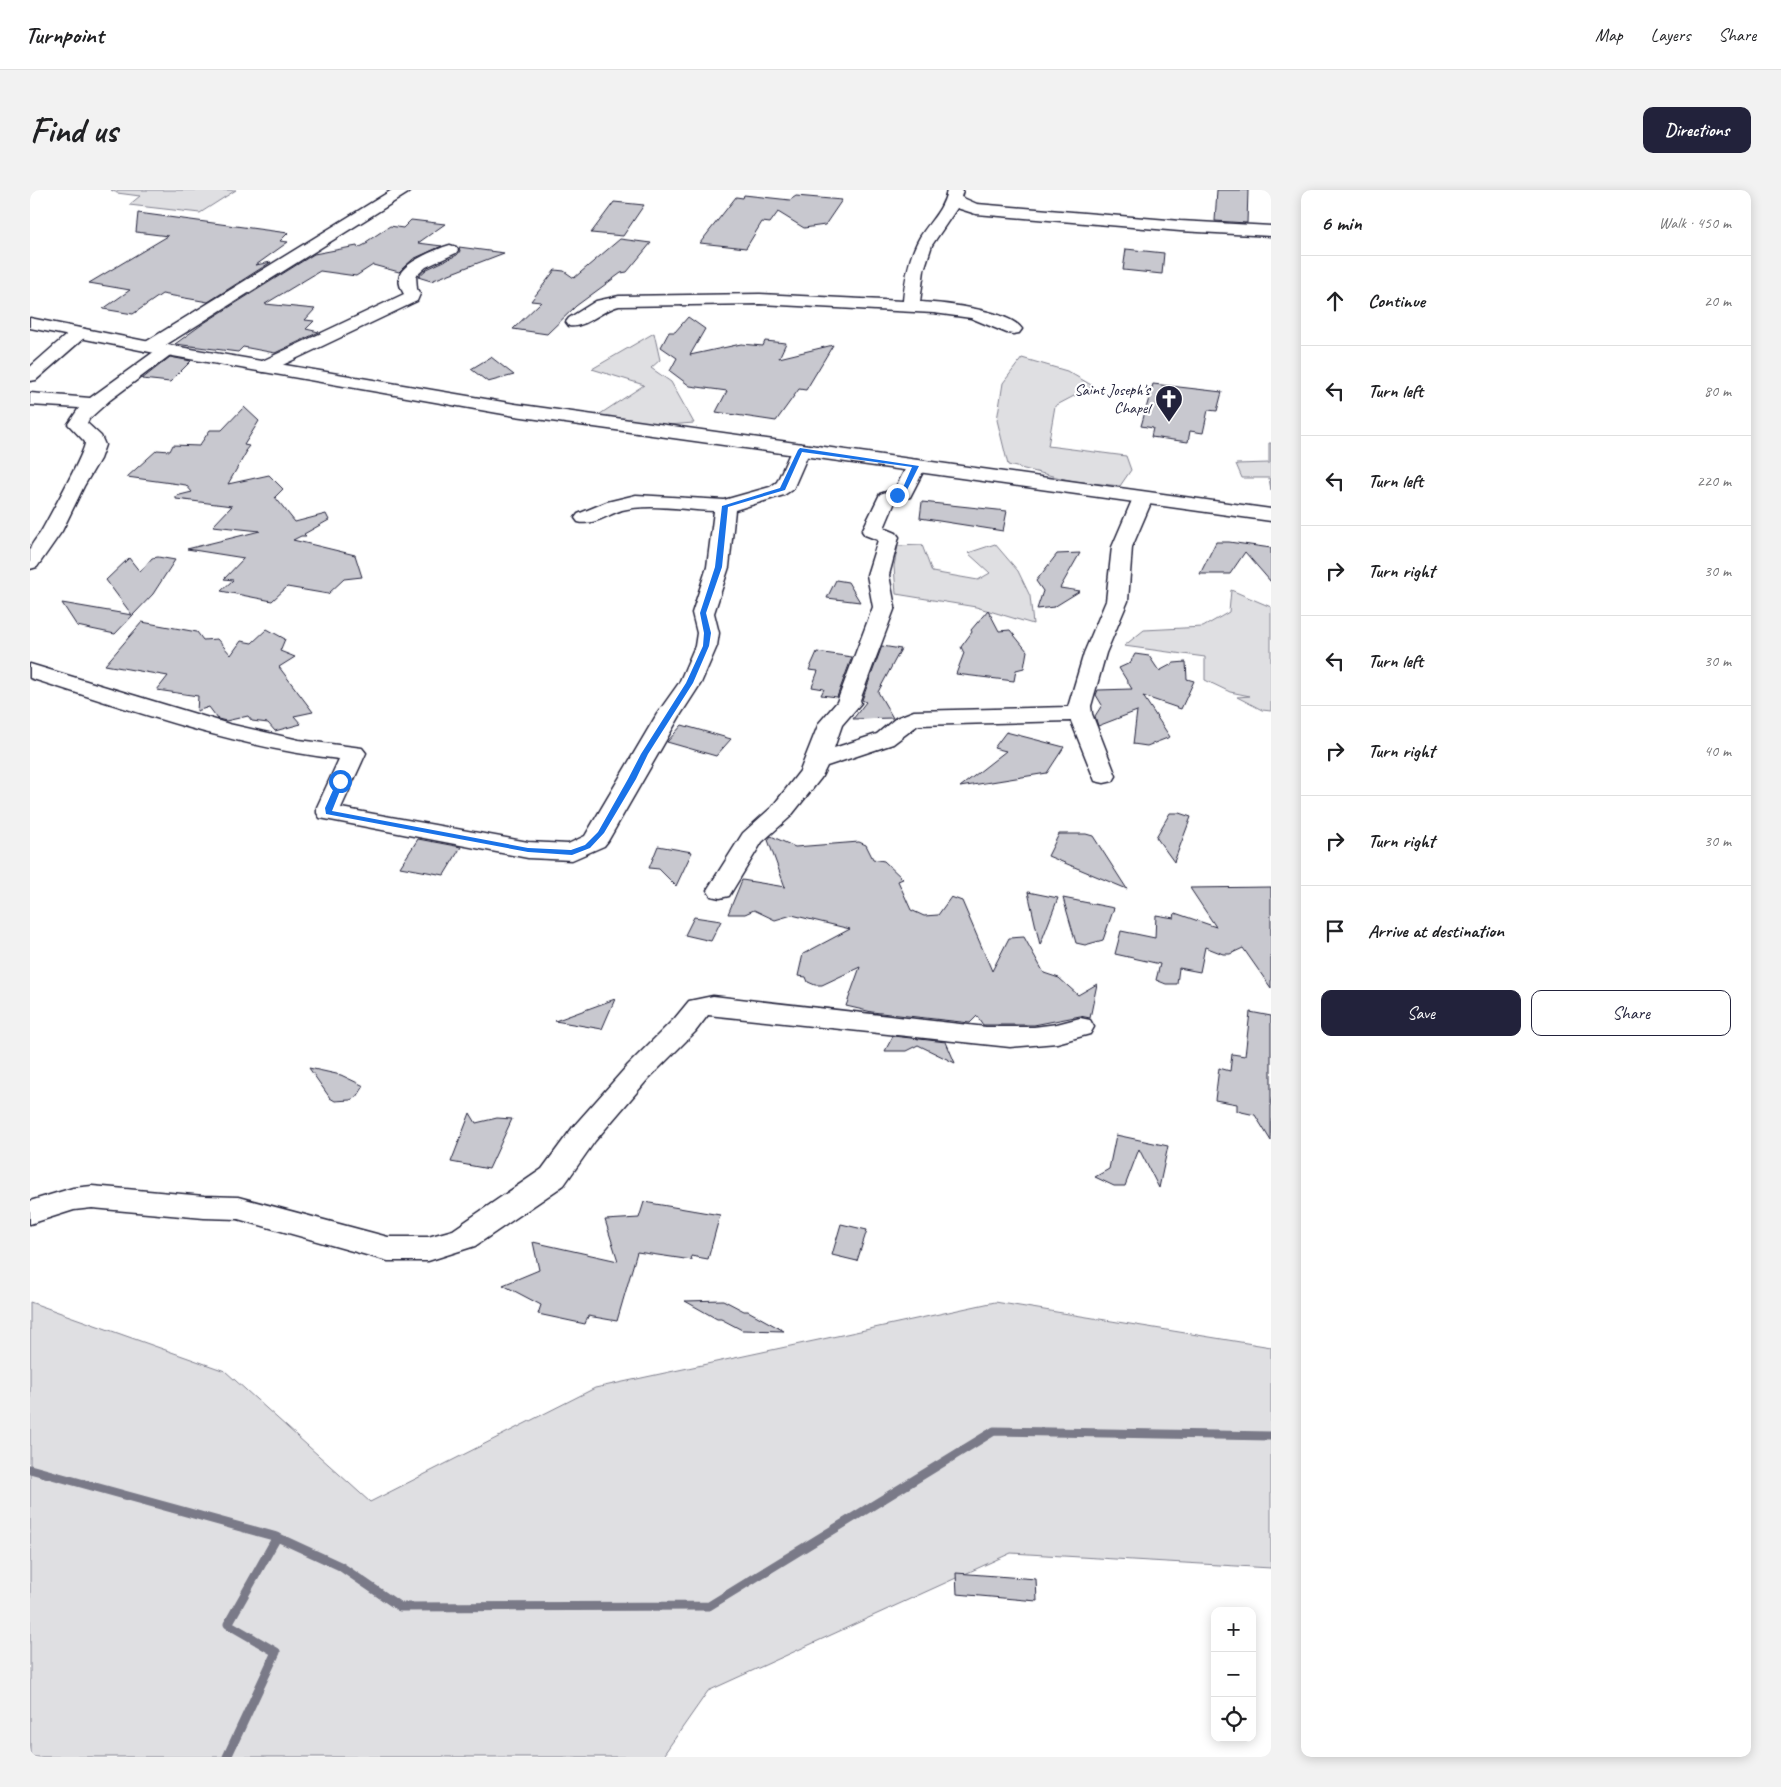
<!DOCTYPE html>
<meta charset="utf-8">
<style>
body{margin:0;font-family:Caveat,sans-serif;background:#f2f2f2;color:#202124}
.controls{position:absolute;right:15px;bottom:15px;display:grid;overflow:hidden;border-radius:10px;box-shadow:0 2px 12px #0003}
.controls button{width:45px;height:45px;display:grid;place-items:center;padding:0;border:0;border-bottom:1px solid #e0e0e0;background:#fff;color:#202124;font:25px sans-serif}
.stop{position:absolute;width:15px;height:15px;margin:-11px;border:4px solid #1a73e8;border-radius:50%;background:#fff}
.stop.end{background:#1a73e8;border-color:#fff;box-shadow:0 1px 5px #0008}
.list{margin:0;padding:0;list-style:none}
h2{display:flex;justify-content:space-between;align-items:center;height:65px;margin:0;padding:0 20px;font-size:21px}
h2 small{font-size:16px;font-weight:400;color:#757577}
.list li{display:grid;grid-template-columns:32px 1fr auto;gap:15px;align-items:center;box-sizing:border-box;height:90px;padding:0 20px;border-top:1px solid #e0e0e0}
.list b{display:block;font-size:19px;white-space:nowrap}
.list em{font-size:16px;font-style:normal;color:#757577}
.actions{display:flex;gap:10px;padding:15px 20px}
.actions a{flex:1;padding:11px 0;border:1px solid #22223b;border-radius:10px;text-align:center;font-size:18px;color:#22223b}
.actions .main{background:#22223b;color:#fff}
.icon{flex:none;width:28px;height:28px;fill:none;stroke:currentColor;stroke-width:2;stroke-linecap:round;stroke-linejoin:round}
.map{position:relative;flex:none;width:1241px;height:1567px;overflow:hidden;border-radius:10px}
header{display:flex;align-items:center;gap:30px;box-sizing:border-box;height:70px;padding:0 25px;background:#fff;border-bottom:1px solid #e0e0e0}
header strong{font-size:24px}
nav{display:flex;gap:28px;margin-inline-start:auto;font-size:18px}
.intro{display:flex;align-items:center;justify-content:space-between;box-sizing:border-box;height:120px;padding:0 30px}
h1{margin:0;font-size:35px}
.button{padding:12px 22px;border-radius:10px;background:#22223b;color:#fff;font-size:18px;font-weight:700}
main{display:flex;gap:30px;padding:0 30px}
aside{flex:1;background:#fff;border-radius:10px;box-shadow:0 2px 12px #0003}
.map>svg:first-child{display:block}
.green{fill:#dfdfe2;stroke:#80808e}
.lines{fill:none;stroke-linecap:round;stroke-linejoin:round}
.stream{stroke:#7a7a88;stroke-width:9}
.building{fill:#c8c8cf;stroke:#22223b}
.minor-casing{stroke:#22223b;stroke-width:3}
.tertiary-casing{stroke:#22223b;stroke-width:3}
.minor{fill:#fff;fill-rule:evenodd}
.tertiary{fill:#fff;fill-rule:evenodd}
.route{fill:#1a73e8}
.labels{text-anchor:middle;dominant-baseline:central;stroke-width:4.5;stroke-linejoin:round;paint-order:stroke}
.far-poi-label{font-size:16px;fill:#22223b;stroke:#fff;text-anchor:end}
</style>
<header>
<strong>Turnpoint</strong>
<nav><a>Map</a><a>Layers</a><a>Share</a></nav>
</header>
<div class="intro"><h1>Find us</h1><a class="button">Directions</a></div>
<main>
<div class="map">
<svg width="1241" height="1567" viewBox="0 0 1241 1567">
<rect width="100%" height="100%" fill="#fff"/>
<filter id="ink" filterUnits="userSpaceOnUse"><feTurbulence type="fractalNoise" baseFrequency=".02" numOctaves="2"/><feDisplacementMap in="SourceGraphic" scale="10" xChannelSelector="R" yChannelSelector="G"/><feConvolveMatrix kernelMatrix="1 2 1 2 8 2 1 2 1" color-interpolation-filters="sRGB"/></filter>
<g filter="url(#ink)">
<!-- green -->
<g class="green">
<path d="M81 0H206L170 23 99 15 110 6 87 3Z"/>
<path d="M624 143 630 170 621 178 641 192 664 233 626 236 564 228 614 195 562 179Z"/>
<path d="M992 168 1037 181 1063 196 1025 216 1018 256 1096 266 1101 280 1090 296 1043 291 978 275 967 230 973 193Z"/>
<path d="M1239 253H1241V300L1239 288H1212L1206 274 1239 273Z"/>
<path d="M965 354 988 381 1000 406 1003 434 946 417 866 404 864 376 868 356 892 355 902 382 948 390 960 383 938 363Z"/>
<path d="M1201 400 1241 417V521L1232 520 1207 507 1220 506 1200 502 1175 490V467L1094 456 1114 440 1173 437 1199 422Z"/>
<path d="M0 1112 195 1181 340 1312 565 1198 965 1112 1241 1157V1378L981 1363 678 1501 632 1567H0Z"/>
</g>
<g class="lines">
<!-- stream -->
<g class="stream">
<path d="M0 1279 247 1347 310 1376 370 1417 679 1416 964 1241 1241 1246"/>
<path d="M197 1567 246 1462 198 1434 247 1347"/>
</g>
</g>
<!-- building -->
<g class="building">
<path d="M1187 0H1218L1217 33 1185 31Z"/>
<path d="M714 5 760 10 766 6 812 10 795 35 774 38 748 22 740 33 732 32 716 58 670 53 706 7 713 8Z"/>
<path d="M584 12 614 15 593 46 561 43Z"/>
<path d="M108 23 258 43 250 51 258 52 226 75 241 72 178 112 132 104 103 124 73 119 100 100 59 93 138 46 106 42Z"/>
<path d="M381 30 415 34 388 53 412 56 383 69 369 82 343 75 326 86 290 81 235 114 285 119 275 130 284 131 276 139 289 142 245 163 213 157 208 162 145 154 174 133 284 64 327 56 328 58 338 53 336 52 360 36 373 38Z"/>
<path d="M590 49 621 53 597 82 591 83 546 116 517 144 483 139 511 112 501 111 525 80 534 81 544 88Z"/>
<path d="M429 57 474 63 401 91 388 87 397 79 427 65 430 61Z"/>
<path d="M1096 59 1134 63 1132 84 1093 80Z"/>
<path d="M658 127 675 139 660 165 711 154 733 156 735 151 756 153 749 168 803 155 776 200 769 199 746 231 686 222 697 201 660 196 640 181 647 168 631 157 639 142H645Z"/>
<path d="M140 167 161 171 140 192 112 189Z"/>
<path d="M461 167 484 185 458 192 441 179Z"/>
<path d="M1123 194 1192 202 1187 221 1178 220 1173 243 1160 241 1158 252 1121 247 1123 238 1111 236Z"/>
<path d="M214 217 229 231 214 255 219 256 215 261H217L198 294 239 285 253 299 245 307 265 332 296 324 299 330 274 344 276 346H271L263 350 325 365 332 387 314 389 298 404 257 397 242 411 191 401 203 390 194 389 214 368 157 359 230 341 183 336 202 316 146 309V306L162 302 156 295 97 287 127 260 140 261 143 255 169 256 180 240H192Z"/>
<path d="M892 312 977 321 973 341 890 328Z"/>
<path d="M1186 352H1199L1241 358V392L1215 362 1200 384H1170Z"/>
<path d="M1050 363 1030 398 1050 401 1024 417 1007 419 1013 401 1006 391 1027 364Z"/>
<path d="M128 367 145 370 123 404 85 444 47 436 32 413 102 425 76 390 99 368 110 382 122 368Z"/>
<path d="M806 390 818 392 830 412 797 408Z"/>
<path d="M958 420 969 441 980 440 997 461 994 478 986 480 984 491 926 484 934 463 931 457 942 442 941 440Z"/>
<path d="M112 432 167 442 173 450 187 449 201 465 211 451 222 453 237 439 255 449 250 461 265 467 249 477 283 522 264 526 271 534 245 541 238 533 222 531 218 526 196 531 188 529 179 517 167 521 168 506 127 500 138 486 75 475Z"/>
<path d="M852 456 871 459 848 502 863 528 823 529 836 512 832 510Z"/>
<path d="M787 462 822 467 807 507 791 505 794 499 782 497 788 481 779 480Z"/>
<path d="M1105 464 1119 466 1129 481 1144 473 1156 472 1157 489 1164 491 1151 519 1113 506 1140 547 1117 556 1103 554 1107 521 1068 536 1065 526 1072 515 1066 505 1068 500 1102 499 1089 478 1100 473Z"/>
<path d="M652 535 701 549 686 566 637 552Z"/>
<path d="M976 542 1034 557 1017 583 930 597 976 561 964 558Z"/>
<path d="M1140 623H1149L1161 627 1144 672 1126 647Z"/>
<path d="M1029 644H1056L1063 646 1097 699 1018 666Z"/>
<path d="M741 646 765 657 829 652 836 655 843 669 854 671 873 689 868 691 881 720 894 726 908 725 921 707 932 711 962 781 979 748 994 747 1014 783 1029 788 1048 805 1067 794 1060 828 1050 826 1004 835H953L947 826 940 833 842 822 816 816 830 777 792 795H785L778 792 776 787 768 786 773 764 820 739 762 725 745 730 724 720 715 724H698L712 690 755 697 738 650Z"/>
<path d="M388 649 431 657 414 685 370 677Z"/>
<path d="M628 656 662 662 646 696 629 679 619 678Z"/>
<path d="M1241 697V798L1213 758 1200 764H1193L1175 757 1170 782 1149 778 1147 794H1136L1126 790 1130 774 1085 764 1091 741 1125 748 1126 725 1144 728 1145 723 1186 737 1160 698Z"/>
<path d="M998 702 1028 708 1010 755Z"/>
<path d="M1033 708 1084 718 1073 750 1055 755 1046 753Z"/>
<path d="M664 727 691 731 681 751 655 745Z"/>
<path d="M585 809 572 839 525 831Z"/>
<path d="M1220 822 1241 826V951L1225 925 1207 921V914L1185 910 1189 878 1200 881 1202 864 1215 866Z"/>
<path d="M863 846 916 852 925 873 888 855 876 861H855Z"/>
<path d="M279 878 311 885 334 896 327 907 320 910 305 911 300 908Z"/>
<path d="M440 923 446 933 467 928 482 929 459 979 421 972Z"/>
<path d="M1086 945 1138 956 1129 998 1109 959 1095 996H1084L1065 987 1079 979Z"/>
<path d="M614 1012 690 1025 678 1069 661 1066 662 1070 607 1062 587 1131 558 1126 555 1134 508 1124 511 1115 473 1095 509 1080 503 1052 588 1071 575 1030 609 1028Z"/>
<path d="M811 1034 837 1040 827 1071 802 1065Z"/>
<path d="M693 1110 714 1121H718L754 1141 712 1140 691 1129H687L655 1111Z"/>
<path d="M926 1383 1006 1389 1007 1411 927 1404Z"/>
</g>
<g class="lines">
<defs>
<g id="minor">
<path d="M362 0H381L378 3 134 156H144L147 160 80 210 59 229 57 233 71 246 75 255 70 269 54 296 32 341 7 377 0 379C0 373 0 366 0 360 1 353 9 346 12 340 19 327 56 261 55 252L38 234 49 218 0 215V203L60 208 125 161H114L111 157 114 153Z"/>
<path d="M917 0H933L931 7 947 14 1150 31 1241 36V46L1150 41 946 24 927 18 902 55 894 80 890 112C912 113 979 120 992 139L989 143 983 144 977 143 941 128 904 123 730 114 589 116C572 120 554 139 539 136L536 132 539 128 566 111 589 106 730 104 873 111C875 89 879 66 890 47 900 31 914 19 917 0Z"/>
<path d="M420 55 426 57 428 60 426 63 396 77 386 86 387 99 390 104 387 111 240 181 234 182 228 181 225 177 228 173 374 104C371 99 368 91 370 85 373 73 409 58 420 55Z"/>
<path d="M49 138 55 139 58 143 55 147 6 190 0 191V177L43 139Z"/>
<path d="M770 254 777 256 780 260 763 299 754 305 705 320 699 377 684 423 689 443 687 456 671 493 651 524 578 651 574 656 542 670 498 668 290 628 287 623V617L309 569C203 557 102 520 0 488V474L199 534 269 550 332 558 336 563 311 618 498 652 538 654 555 646 627 524 649 493 665 456 667 443 662 423 677 377 684 321C656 320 618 313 592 320 577 325 563 336 548 332L545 328 548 324 577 312 606 305 694 310 740 297 747 292 763 256Z"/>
<path d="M886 270 893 272 896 276 880 307 865 312 854 338 866 343 869 347 859 385 865 417 830 510 831 513 812 535 804 558 847 544 866 528 884 521 1038 517 1054 463 1076 411 1082 357 1103 308 1106 304 1113 302 1120 304 1123 308 1102 357 1098 411 1076 463 1061 516 1062 524 1086 586 1083 591 1074 593 1065 591 1041 531 888 535 863 554 797 576 791 588 760 627 732 652 699 706 690 708 681 706 677 700 713 643 742 617 770 581 789 533 807 512 843 417 837 385 848 350 835 345 832 341 850 304 865 299 879 272Z"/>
<path d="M683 806 956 837H1004L1027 834 1050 828 1060 830 1064 837 1060 844 1027 853 980 857 678 825 665 842 618 889 565 951 534 995 445 1056 398 1071H358L208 1029 174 1028 62 1018 44 1020 0 1034V1011L43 998 62 996 174 1006 208 1007 358 1047H398L423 1040 512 979 543 937 598 875 645 828 659 811Z"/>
</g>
<path id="tertiary" d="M0 128 120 152 485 214 1241 319V331L485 226 120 162 0 138Z"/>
</defs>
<!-- minor casing -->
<use href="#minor" class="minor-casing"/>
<!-- tertiary casing -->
<use href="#tertiary" class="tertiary-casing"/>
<!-- minor -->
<use href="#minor" class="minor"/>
<!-- tertiary -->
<use href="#tertiary" class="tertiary"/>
</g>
</g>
<!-- route -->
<path class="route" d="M770 258 889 276 875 304 867 307 864 305 871 302 882 277 772 262 755 300 698 317 692 377 676 423 681 443 679 456 663 493 618 564 606 589 574 643 560 658 542 665 498 662 296 624 295 618 307 591 310 589 314 591 302 621 498 658 541 660 555 655 568 642 598 589 611 564 656 493 673 456 674 443 670 423 685 377 692 316 750 298 768 260Z"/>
<!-- icons -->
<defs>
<symbol id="church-pin" viewBox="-11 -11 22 30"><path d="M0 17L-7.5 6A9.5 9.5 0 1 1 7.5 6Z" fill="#22223b" stroke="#fff"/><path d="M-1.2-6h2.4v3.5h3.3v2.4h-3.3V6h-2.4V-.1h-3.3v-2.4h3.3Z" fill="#fff"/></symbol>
</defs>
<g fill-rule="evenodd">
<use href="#church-pin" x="1123" y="193" width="32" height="43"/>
</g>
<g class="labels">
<!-- far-poi labels -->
<g class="far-poi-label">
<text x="1120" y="200">Saint Joseph's<tspan x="1120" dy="18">Chapel</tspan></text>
</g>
</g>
</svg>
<div class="controls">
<button>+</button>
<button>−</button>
<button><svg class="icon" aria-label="locate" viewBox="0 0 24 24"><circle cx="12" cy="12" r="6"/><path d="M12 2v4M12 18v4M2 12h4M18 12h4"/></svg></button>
</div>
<div class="stop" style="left:310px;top:591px"></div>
<div class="stop end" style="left:867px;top:305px"></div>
</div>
<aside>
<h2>6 min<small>Walk · 450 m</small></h2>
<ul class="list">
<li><svg class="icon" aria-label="ahead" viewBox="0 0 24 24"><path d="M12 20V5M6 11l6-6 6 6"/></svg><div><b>Continue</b></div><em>20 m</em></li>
<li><svg class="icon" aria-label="left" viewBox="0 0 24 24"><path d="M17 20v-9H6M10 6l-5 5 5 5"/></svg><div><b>Turn left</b></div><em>80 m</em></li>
<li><svg class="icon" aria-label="left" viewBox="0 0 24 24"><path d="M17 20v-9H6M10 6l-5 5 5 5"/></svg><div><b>Turn left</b></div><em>220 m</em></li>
<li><svg class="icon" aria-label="right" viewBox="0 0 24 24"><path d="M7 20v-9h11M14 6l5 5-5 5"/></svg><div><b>Turn right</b></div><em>30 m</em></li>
<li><svg class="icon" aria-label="left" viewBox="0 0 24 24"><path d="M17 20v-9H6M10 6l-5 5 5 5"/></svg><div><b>Turn left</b></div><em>30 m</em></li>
<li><svg class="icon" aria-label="right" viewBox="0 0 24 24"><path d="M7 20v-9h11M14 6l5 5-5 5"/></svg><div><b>Turn right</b></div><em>40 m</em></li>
<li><svg class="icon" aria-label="right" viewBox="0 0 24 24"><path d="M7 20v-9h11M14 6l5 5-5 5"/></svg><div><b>Turn right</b></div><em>30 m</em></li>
<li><svg class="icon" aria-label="arrive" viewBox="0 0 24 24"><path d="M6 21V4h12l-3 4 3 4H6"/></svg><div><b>Arrive at destination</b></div></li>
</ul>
<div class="actions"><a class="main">Save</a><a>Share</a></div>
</aside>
</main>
